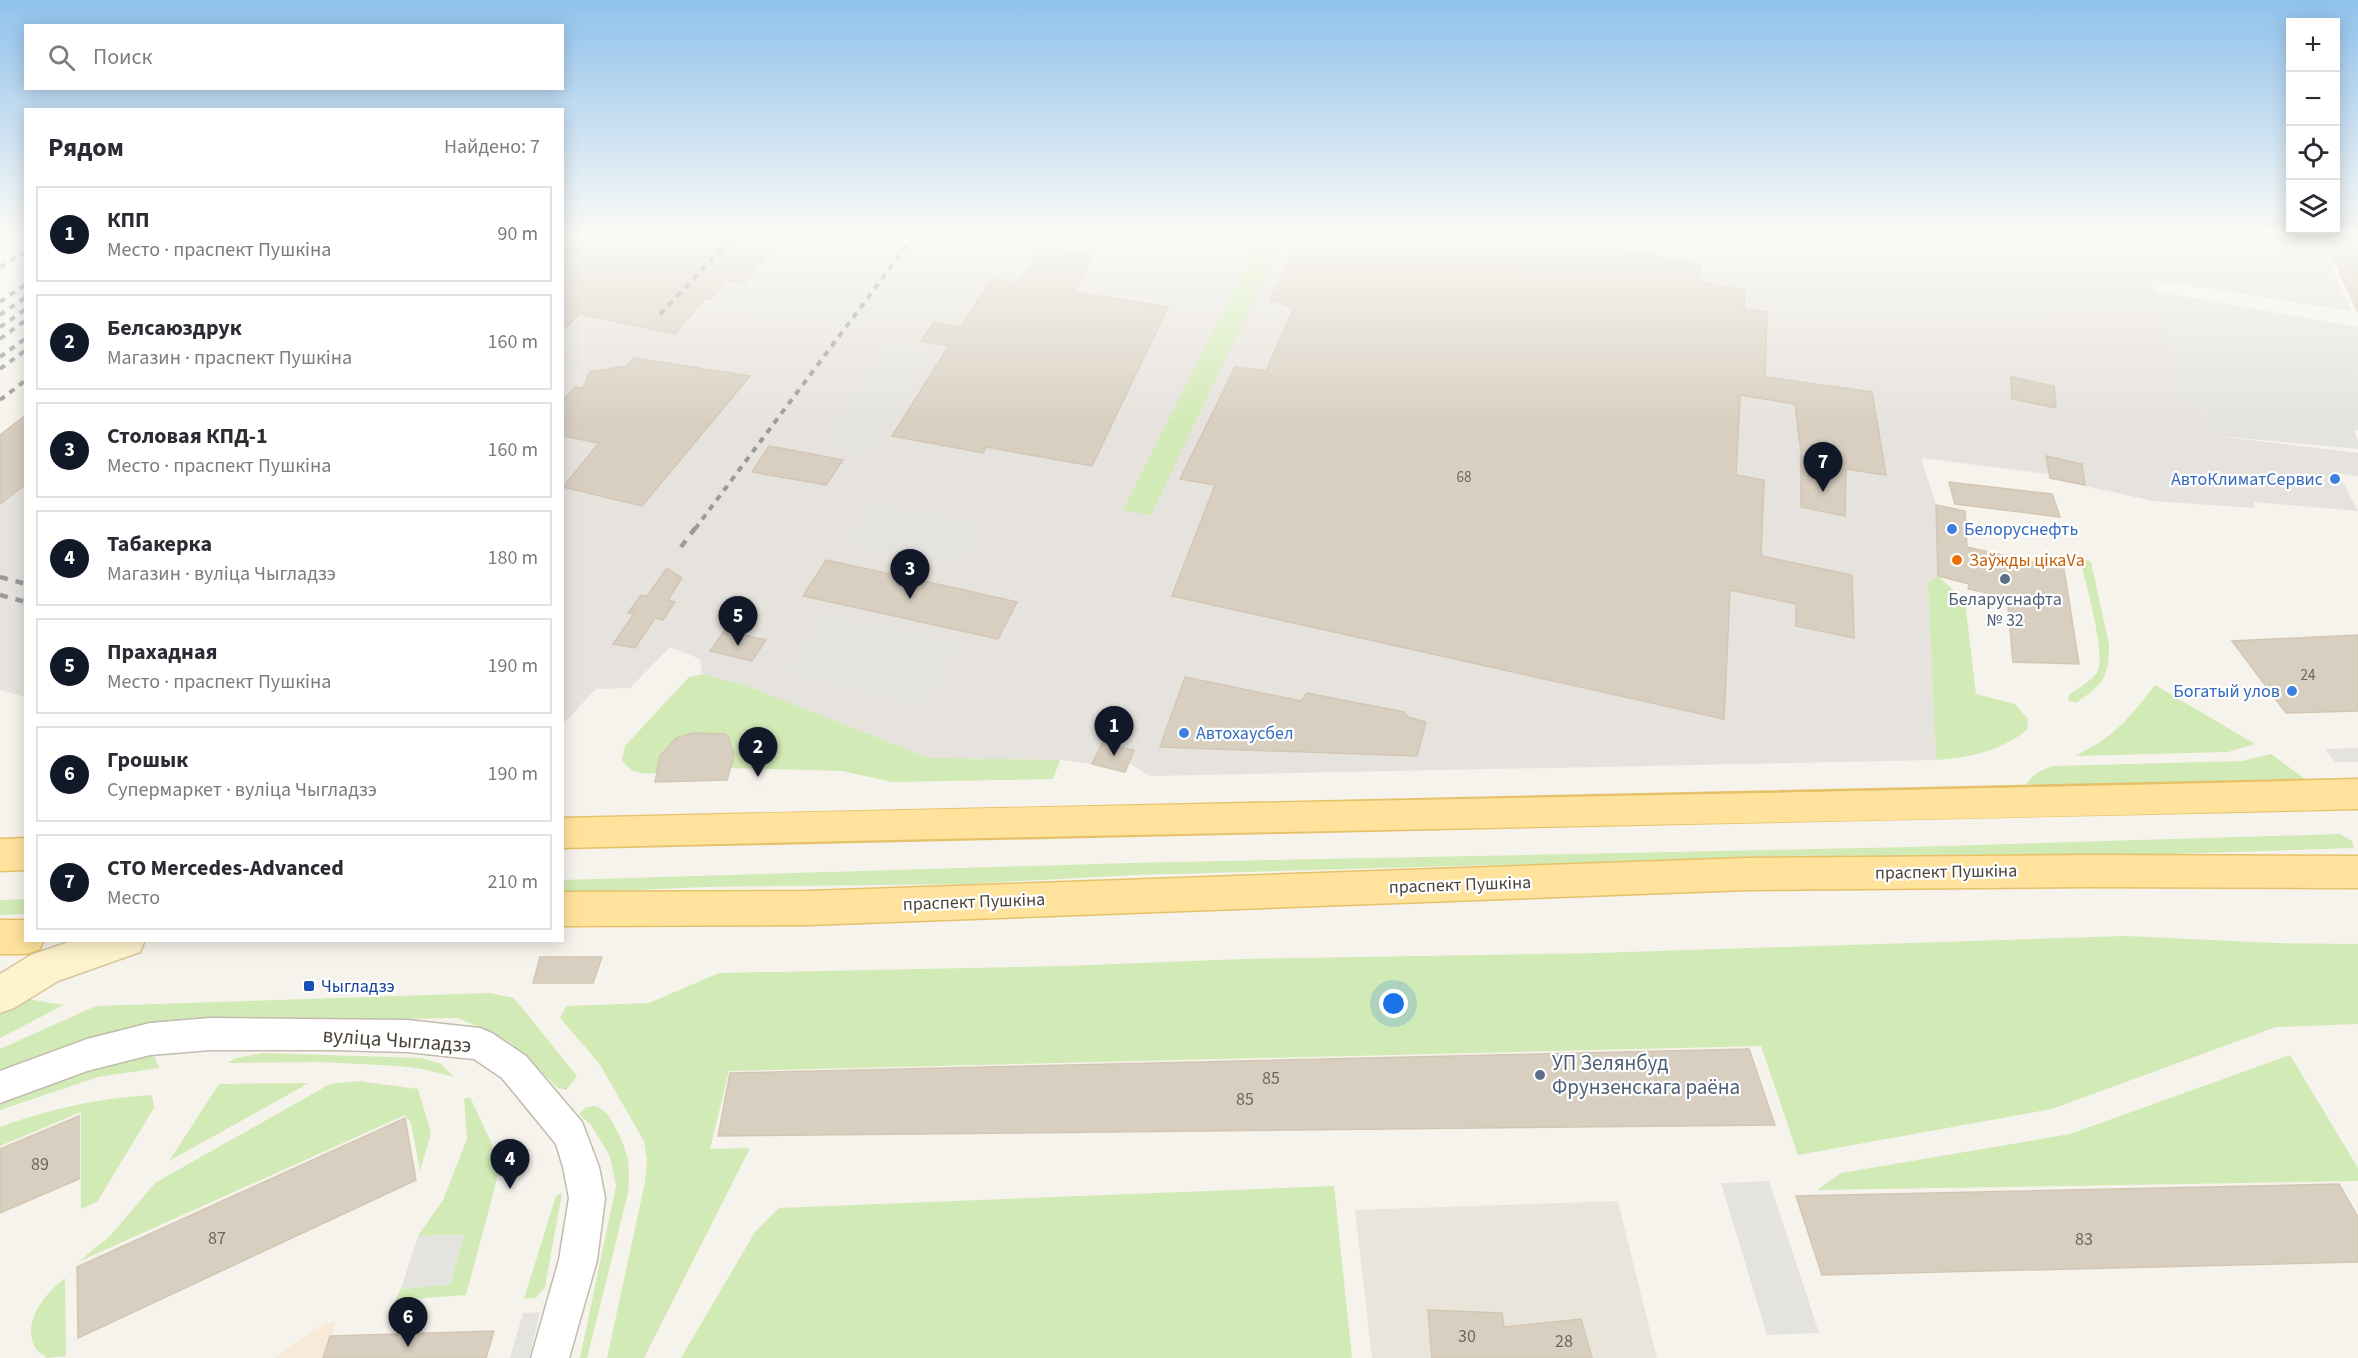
<!DOCTYPE html>
<html lang="ru">
<meta charset="utf-8">
<style>
body{margin:0;font-family:"Source Sans 3",sans-serif;background:#f2f2f3;color:#2b2b33}
.controls{position:absolute;right:18px;top:18px;display:grid;overflow:hidden;border-radius:0px;box-shadow:0 3px 15px #0003}
.controls button{width:54px;height:54px;display:grid;place-items:center;padding:0;border:0;border-bottom:2px solid #e1e1e2;background:#fff;color:#2b2b33;font:30px sans-serif}
.you{position:absolute;left:1394px;top:1004px;width:21px;height:21px;margin:-15px;border:4px solid #fff;border-radius:50%;background:#1a73e8;box-shadow:0 0 0 9px #1a73e833}
.badge{display:grid;place-items:center;width:39px;height:39px;border-radius:50%;background:#111827;color:#fff;font-size:20px;font-weight:700}
.pin{position:absolute;translate:-50% -50px;filter:drop-shadow(0 2px 3px #0008)}
.pin::after{content:'';position:absolute;top:32px;width:21px;height:18px;background:inherit;clip-path:polygon(0 0,100% 0,50% 100%)}
.list{margin:0;padding:0;list-style:none}
h2{display:flex;justify-content:space-between;align-items:center;height:78px;margin:0;padding:0 24px;font-size:26px}
h2 small{font-size:20px;font-weight:400;color:#7c7c81}
.list li{display:grid;grid-template-columns:39px 1fr auto;gap:18px;align-items:center;box-sizing:border-box;height:96px;margin:0 12px 12px;padding:0 12px;border:2px solid #e1e1e2;border-radius:0px}
.list b{display:block;font-size:22px;white-space:nowrap}
.list p{margin:0;font-size:20px;white-space:nowrap;color:#7c7c81}
.list em{font-size:20px;font-style:normal;color:#7c7c81}
.icon{flex:none;width:33px;height:33px;fill:none;stroke:currentColor;stroke-width:2;stroke-linecap:round;stroke-linejoin:round}
.map{position:relative;flex:none;width:2358px;height:1358px;overflow:hidden}
.search{position:absolute;background:#fff;box-shadow:0 3px 15px #0003;left:24px;top:24px;width:540px;height:66px;display:flex;align-items:center;gap:15px;box-sizing:border-box;padding:0 21px;border-radius:0px;color:#7c7c81;font-size:22px}
.panel{position:absolute;background:#fff;box-shadow:0 3px 15px #0003;left:24px;top:108px;width:540px;height:834px;border-radius:0px}
.map>svg:first-child{display:block}
.residential{fill:#eae5da}
.commercial{fill:#f7ead8}
.industrial{fill:#e6e2dd}
.green{fill:#d2eab5}
.parking{fill:#e5e3e0}
.building{fill:#d8cfc1;stroke:#d3c7b4;stroke-width:1.5}
.lines{fill:none;stroke-linecap:round;stroke-linejoin:round}
.street-casing{stroke:#c2bbae;stroke-width:3}
.secondary-casing{stroke:#d6c79b;stroke-width:3}
.primary-casing{stroke:#e6c16a;stroke-width:3}
.street{fill:#fff;fill-rule:evenodd}
.secondary{fill:#fff3cd;fill-rule:evenodd}
.primary{fill:#ffe39c;fill-rule:evenodd}
.rail-far1{stroke:#9a9a9a;stroke-width:4;stroke-dasharray:6 6;stroke-linecap:butt}
.rail{stroke:#9a9a9a;stroke-width:4.5;stroke-dasharray:8 8;stroke-linecap:butt}
.shop-dot{fill:#3f7fe0;stroke:#fff;stroke-width:2}
.food-dot{fill:#e8710a;stroke:#fff;stroke-width:2}
.service-dot{fill:#5c6f8a;stroke:#fff;stroke-width:2}
.transit-dot{fill:#1a4fb4;stroke:#fff;stroke-width:2}
.labels{text-anchor:middle;dominant-baseline:central;stroke-width:4.5;stroke-linejoin:round;paint-order:stroke}
.number-label{font-size:15px;fill:#6e675b}
.shop-label{font-size:18px;fill:#366cbe;stroke:#fff;text-anchor:end}
.food-label{font-size:18px;fill:#c56008;stroke:#fff;text-anchor:start}
.service-label{font-size:18px;fill:#4e5e75;stroke:#fff}
.street-label{font-size:18px;fill:#4b4439;stroke:#fff}
.transit-label{font-size:18px;fill:#164399;stroke:#fff;text-anchor:start}
.near-number-label{font-size:18px;fill:#6e675b}
.near-street-label{font-size:21px;fill:#4b4439;stroke:#fff}
.near-service-label{font-size:21px;fill:#4e5e75;stroke:#fff;text-anchor:start}
</style>
<div class="map">
<svg width="2358" height="1358" viewBox="0 0 2358 1358">
<rect width="100%" height="100%" fill="#f6f3ec"/>
<!-- residential -->
<path class="residential" d="M1618 1201 1657 1358H1372L1355 1210Z"/>
<!-- commercial -->
<path class="commercial" d="M336 1320 331 1336 494 1331 486 1358H274L313 1330Z"/>
<!-- industrial -->
<g class="industrial">
<path d="M563 236H2141L2183 405 2203 408 2208 435 2358 453V476L2338 473 2358 511 2254 502 2255 508 2153 501 2049 478V474L1921 458 1936 505 1938 576 1928 582 1936 760 1150 776 1129 763 1125 772 1092 764 1060 760 930 758 747 686 702 674 700 659 670 647 630 688 596 689 563 724Z"/>
<path d="M25 415V697L0 690V435Z"/>
</g>
<!-- green -->
<g class="green">
<path d="M1208 236H1284L1151 515 1123 510 1257 245Z"/>
<path d="M2082 557 2091 562 2109 645C2109 678 2103 684 2076 703L2068 700 2069 695C2078 688 2092 681 2098 671 2106 654 2085 580 2080 559Z"/>
<path d="M1938 576 1965 601 1976 694 2015 704 2028 719 2027 730C1998 752 1971 757 1936 760L1928 582Z"/>
<path d="M702 674 747 686 930 758 1060 760 1053 779 892 782 842 771 730 768C734 755 735 744 725 734 690 732 664 731 657 773 641 774 632 774 622 760L625 746 689 677Z"/>
<path d="M2155 685 2255 744 2228 752 2075 756C2115 736 2128 720 2155 685Z"/>
<path d="M2271 754 2309 782 2025 786C2033 774 2040 770 2054 766L2242 761Z"/>
<path d="M2340 834 2352 841 2354 848 2140 855 1490 865 1136 875 965 884 706 887 563 893 562 880 1129 863 1912 847Z"/>
<path d="M25 899V914L0 915V900Z"/>
<path d="M2125 936 2275 943 2358 944V1024L2276 1027 2052 1109 1798 1155 1761 1046 729 1071 710 1149 750 1148 644 1358H607L645 1182 647 1160 644 1141 599 1063 560 1018 566 1006 649 1003 719 973 1064 966 1243 959 1597 953Z"/>
<path d="M490 993 514 998 577 1076 566 1090 558 1088 511 1043 487 1030 457 1018 212 1022 0 1079V1049L96 1006Z"/>
<path d="M27 999 64 1005 0 1038V1012Z"/>
<path d="M263 1053 422 1058 441 1064 454 1077 423 1069 399 1066 320 1062 227 1063 236 1058Z"/>
<path d="M154 1054 159 1068 98 1077 0 1110V1100L135 1055Z"/>
<path d="M2290 1055 2358 1168V1181L1817 1190 1841 1173 2070 1134Z"/>
<path d="M358 1081 418 1089 431 1133 420 1171 411 1123 405 1115 78 1262 110 1236 155 1183 330 1084Z"/>
<path d="M309 1083 169 1161 219 1084Z"/>
<path d="M152 1095 154 1108 97 1202 81 1209V1112L0 1146V1127C54 1108 94 1099 152 1095Z"/>
<path d="M470 1097 501 1164 466 1295 395 1300 401 1289 450 1284 464 1235 418 1236 443 1200 467 1139 464 1099Z"/>
<path d="M595 1106C605 1109 609 1116 614 1125 628 1151 631 1164 628 1193L587 1358H580L616 1186 610 1156 591 1125 579 1114 586 1107Z"/>
<path d="M1334 1186 1352 1358H681L755 1232 779 1208Z"/>
<path d="M562 1193 545 1287 536 1298 524 1299 556 1196Z"/>
<path d="M65 1278 66 1356 47 1358C44 1355 38 1352 36 1349 20 1322 46 1293 65 1278Z"/>
</g>
<!-- parking -->
<g class="parking">
<path d="M2140 236H2316L2352 311 2153 280Z"/>
<path d="M2154 291 2358 327V430H2354L2358 440V449L2208 435 2203 408 2183 405Z"/>
<path d="M883 344 936 352 869 456 817 449Z"/>
<path d="M868 500 984 523 965 567 844 545Z"/>
<path d="M822 611 964 643 929 709 782 675Z"/>
<path d="M2358 748V762H2335L2325 749Z"/>
<path d="M1769 1181 1819 1333 1767 1335 1721 1183Z"/>
<path d="M464 1235 450 1284 401 1289 418 1236Z"/>
<path d="M540 1312 529 1358H510L523 1313Z"/>
</g>
<!-- building -->
<g class="building">
<path d="M562 236H707L736 241 740 237 778 243 744 283 726 280 711 299 705 298 675 334 580 314 562 331Z"/>
<path d="M1300 236H1515L1552 242 1554 238 1701 264 1699 282 1745 290 1744 309 1767 312 1765 377 1872 392 1886 475 1846 469 1845 516 1801 507V453L1795 404 1740 395 1736 475 1764 480 1761 556 1852 575 1854 638 1796 626V604L1730 590 1724 719 1172 596 1215 485 1180 479 1235 367 1266 371 1294 307 1270 300Z"/>
<path d="M2323 236H2358V312Z"/>
<path d="M1042 247 1093 255 1074 292 1168 307 1092 466 986 447 983 453 892 436 949 346 921 341 934 322 961 327 991 279 1020 283Z"/>
<path d="M634 358 750 376 642 506 563 487 599 443 562 436V401L576 387 583 388 590 372 627 366Z"/>
<path d="M2011 377 2054 386 2056 408 2012 399Z"/>
<path d="M26 415V484L0 504V435Z"/>
<path d="M769 446 791 450 843 460 826 485 752 472Z"/>
<path d="M2046 456 2082 464 2085 485 2050 478Z"/>
<path d="M1949 482 2052 494 2060 517 1955 504Z"/>
<path d="M1936 505 1965 511 1967 547 2064 569 2079 664 2013 662 2007 597 1968 589 1969 584 1938 576Z"/>
<path d="M826 560 964 590 1017 602 998 639 803 596Z"/>
<path d="M667 568 682 578 668 600 675 602 663 620 655 618 635 648 613 644 634 614 628 613 641 595 647 596Z"/>
<path d="M724 631 732 632 766 640 752 661 710 651Z"/>
<path d="M2358 635V711L2286 713 2232 641Z"/>
<path d="M1185 677 1301 701 1307 693 1404 712 1408 717 1426 722 1417 756 1160 747Z"/>
<path d="M693 733 725 734 729 738 734 756 727 780 655 782 660 756 676 738Z"/>
<path d="M1102 743 1134 750 1125 772 1092 764Z"/>
<path d="M540 957H602L593 983H533Z"/>
<path d="M1749 1049 1775 1125 718 1136 730 1073Z"/>
<path d="M79 1116V1179L0 1213V1149Z"/>
<path d="M405 1118 416 1180 78 1338 77 1267Z"/>
<path d="M2339 1184 2358 1217V1262L1822 1275 1796 1196Z"/>
<path d="M1428 1310 1502 1313 1504 1327 1581 1319 1592 1358H1432Z"/>
<path d="M494 1331 486 1358H323L330 1336Z"/>
</g>
<g class="lines">
<defs>
<path id="street" d="M210 1018 407 1020 480 1028 492 1033 526 1056 582 1122 599 1167 605 1198 597 1260 569 1358H531L559 1260 569 1198 563 1167 556 1144 502 1078 474 1059 407 1052 333 1050H210L150 1055 87 1071 0 1103V1071L87 1039 150 1023Z"/>
<path id="secondary" d="M74 940H145L140 952 58 981 14 1008 0 1013V974L31 955Z"/>
<g id="primary">
<path d="M2358 779V809C1760 825 1161 832 562 848V818C1161 802 1760 796 2358 779Z"/>
<path d="M26 838V870L0 871V839Z"/>
<path d="M2087 855 2358 856V888L2087 887 1747 890 809 925 562 926V892L809 891 1747 858Z"/>
<path d="M0 920H26V940H44L40 949 26 954H0Z"/>
</g>
</defs>
<!-- street casing -->
<use href="#street" class="street-casing"/>
<!-- secondary casing -->
<use href="#secondary" class="secondary-casing"/>
<!-- primary casing -->
<use href="#primary" class="primary-casing"/>
<!-- street -->
<use href="#street" class="street"/>
<!-- secondary -->
<use href="#secondary" class="secondary"/>
<!-- primary -->
<use href="#primary" class="primary"/>
<!-- rail-far1 -->
<g class="rail-far1">
<path d="M0 267 26 251"/>
<path d="M0 302 26 284"/>
<path d="M660 314 734 236"/>
<path d="M0 315 26 297"/>
<path d="M0 327 26 309"/>
<path d="M0 339 26 320"/>
<path d="M0 357 26 338"/>
<path d="M0 369 26 350"/>
<path d="M0 400 26 380"/>
<path d="M695 529 914 236"/>
</g>
<!-- rail -->
<g class="rail">
<path d="M681 547 696 527"/>
<path d="M0 577 26 584"/>
<path d="M0 595 26 602"/>
</g>
</g>
<!-- sky -->
<linearGradient id="sky" x2="0" y2="1"><stop stop-color="#8fc1ec"/><stop offset="0.55" stop-color="#fbfaf6"/><stop offset="1" stop-color="#fbfaf6" stop-opacity="0"/></linearGradient>
<rect width="2358" height="426" fill="url(#sky)"/>
<!-- markers -->
<g class="shop-dot">
<circle cx="2335" cy="479" r="6"/>
<circle cx="1952" cy="529" r="6"/>
<circle cx="2292" cy="691" r="6"/>
<circle cx="1184" cy="733" r="6"/>
</g>
<circle class="food-dot" cx="1957" cy="560" r="6"/>
<g class="service-dot">
<circle cx="2005" cy="579" r="6"/>
<circle cx="1540" cy="1075" r="6"/>
</g>
<rect class="transit-dot" x="303" y="980" width="12" height="12" rx="3"/>
<g class="labels">
<!-- number labels -->
<g class="number-label">
<text x="1464" y="477">68</text>
<text x="2308" y="675">24</text>
</g>
<!-- shop labels -->
<g class="shop-label">
<text x="2323" y="479">АвтоКлиматСервис</text>
<text x="1964" y="529" text-anchor="start">Белоруснефть</text>
<text x="2280" y="691">Богатый улов</text>
<text x="1196" y="733" text-anchor="start">Автохаусбел</text>
</g>
<!-- food labels -->
<g class="food-label">
<text x="1969" y="560">Заўжды цікаVа</text>
</g>
<!-- service labels -->
<g class="service-label">
<text x="2005" y="599">Беларуснафта<tspan x="2005" dy="21">№ 32</tspan></text>
</g>
<!-- street labels -->
<g class="street-label">
<text transform="translate(1946 872) rotate(-1)">праспект Пушкіна</text>
<text transform="translate(1460 885) rotate(-2)">праспект Пушкіна</text>
<text transform="translate(974 902) rotate(-2)">праспект Пушкіна</text>
</g>
<!-- transit labels -->
<g class="transit-label">
<text x="321" y="986">Чыгладзэ</text>
</g>
<!-- near-number labels -->
<g class="near-number-label">
<text x="1271" y="1078">85</text>
<text x="1245" y="1099">85</text>
<text x="40" y="1164">89</text>
<text x="217" y="1238">87</text>
<text x="2084" y="1239">83</text>
<text x="1467" y="1336">30</text>
<text x="1564" y="1341">28</text>
</g>
<!-- near-street labels -->
<g class="near-street-label">
<text transform="translate(397 1040) rotate(4)">вуліца Чыгладзэ</text>
</g>
<!-- near-service labels -->
<g class="near-service-label">
<text x="1552" y="1063">УП Зелянбуд<tspan x="1552" dy="24">Фрунзенскага раёна</tspan></text>
</g>
</g>
</svg>
<div class="controls">
<button>+</button>
<button>−</button>
<button><svg class="icon" aria-label="locate" viewBox="0 0 24 24"><circle cx="12" cy="12" r="6"/><path d="M12 2v4M12 18v4M2 12h4M18 12h4"/></svg></button>
<button><svg class="icon" aria-label="layers" viewBox="0 0 24 24"><path d="M12 4l9 5-9 5-9-5zM3 14l9 5 9-5"/></svg></button>
</div>
<div class="you"></div>
<div class="pin badge" style="left:1114px;top:756px">1</div>
<div class="pin badge" style="left:758px;top:777px">2</div>
<div class="pin badge" style="left:910px;top:599px">3</div>
<div class="pin badge" style="left:510px;top:1189px">4</div>
<div class="pin badge" style="left:738px;top:646px">5</div>
<div class="pin badge" style="left:408px;top:1347px">6</div>
<div class="pin badge" style="left:1823px;top:492px">7</div>
<div class="search"><svg class="icon" aria-label="search" viewBox="0 0 24 24"><circle cx="10" cy="10" r="6"/><path d="M15 15l6 6"/></svg>Поиск</div>
<section class="panel">
<h2>Рядом<small>Найдено: 7</small></h2>
<ul class="list">
<li><span class="badge">1</span><div><b>КПП</b><p>Место · праспект Пушкіна</p></div><em>90 m</em></li>
<li><span class="badge">2</span><div><b>Белсаюздрук</b><p>Магазин · праспект Пушкіна</p></div><em>160 m</em></li>
<li><span class="badge">3</span><div><b>Столовая КПД-1</b><p>Место · праспект Пушкіна</p></div><em>160 m</em></li>
<li><span class="badge">4</span><div><b>Табакерка</b><p>Магазин · вуліца Чыгладзэ</p></div><em>180 m</em></li>
<li><span class="badge">5</span><div><b>Прахадная</b><p>Место · праспект Пушкіна</p></div><em>190 m</em></li>
<li><span class="badge">6</span><div><b>Грошык</b><p>Супермаркет · вуліца Чыгладзэ</p></div><em>190 m</em></li>
<li><span class="badge">7</span><div><b>СТО Mercedes-Advanced</b><p>Место</p></div><em>210 m</em></li>
</ul>
</section>
</div>
